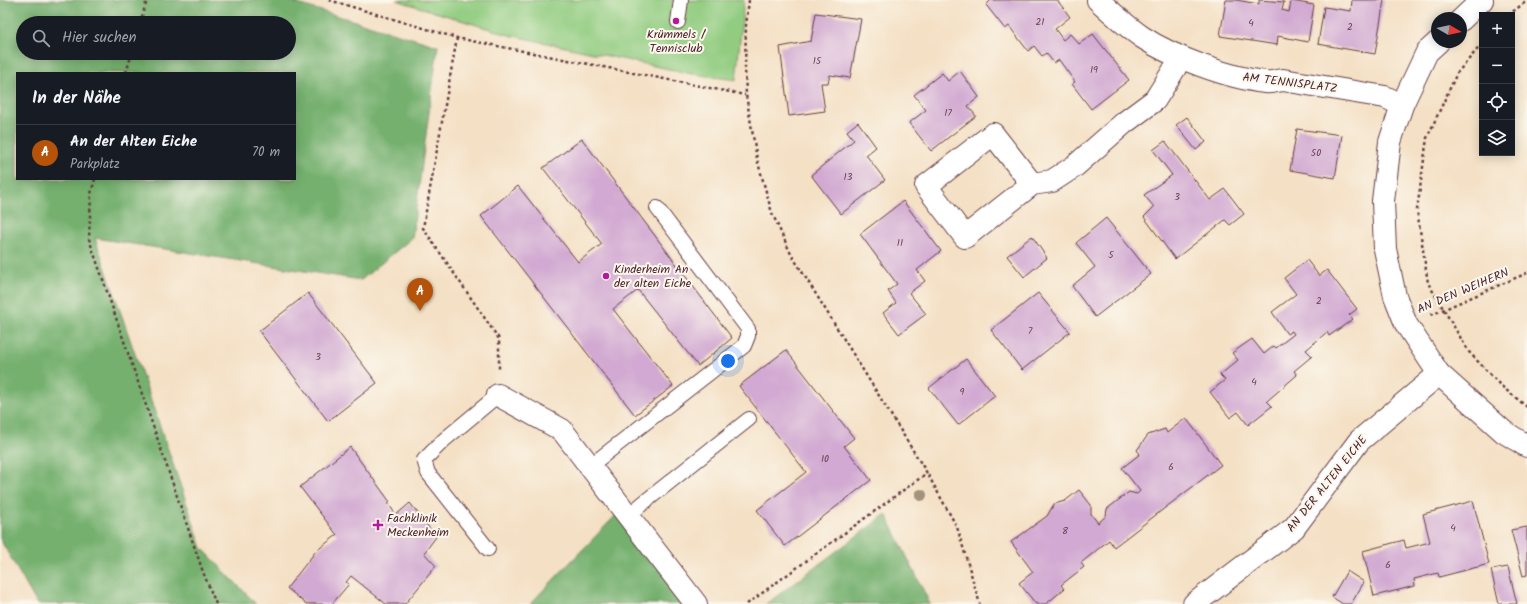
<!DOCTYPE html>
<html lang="de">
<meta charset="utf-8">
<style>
body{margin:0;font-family:Kalam,sans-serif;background:#242831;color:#f1f3f6}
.controls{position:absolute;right:12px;top:12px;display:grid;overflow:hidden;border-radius:0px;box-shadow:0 2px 10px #0003}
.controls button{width:36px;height:36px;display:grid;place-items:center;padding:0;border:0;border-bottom:1px solid #363941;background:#171b24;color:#f1f3f6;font:20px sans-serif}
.compass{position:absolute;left:1431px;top:12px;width:36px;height:36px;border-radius:50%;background:#171b24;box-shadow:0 2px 10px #0003;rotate:99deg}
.you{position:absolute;left:728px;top:361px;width:14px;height:14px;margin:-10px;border:3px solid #fff;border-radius:50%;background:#1a73e8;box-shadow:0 0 0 6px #1a73e833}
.badge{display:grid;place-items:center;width:26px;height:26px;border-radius:50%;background:#b45309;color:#fff;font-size:13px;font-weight:700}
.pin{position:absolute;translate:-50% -33px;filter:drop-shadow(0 1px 2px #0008)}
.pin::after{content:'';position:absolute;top:21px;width:14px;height:12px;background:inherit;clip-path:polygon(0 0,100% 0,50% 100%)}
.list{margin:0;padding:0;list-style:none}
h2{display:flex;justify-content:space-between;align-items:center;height:52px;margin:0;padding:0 16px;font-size:17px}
h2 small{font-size:13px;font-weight:400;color:#9ea1a6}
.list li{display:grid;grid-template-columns:26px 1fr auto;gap:12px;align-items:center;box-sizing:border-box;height:56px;padding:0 16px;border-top:1px solid #363941}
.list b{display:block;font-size:15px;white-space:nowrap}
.list p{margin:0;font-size:13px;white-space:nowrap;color:#9ea1a6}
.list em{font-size:13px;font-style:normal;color:#9ea1a6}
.icon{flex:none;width:22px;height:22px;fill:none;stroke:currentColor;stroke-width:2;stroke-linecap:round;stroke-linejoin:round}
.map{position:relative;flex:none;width:1527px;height:604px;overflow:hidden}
.search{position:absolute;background:#171b24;box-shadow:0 2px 10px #0003;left:16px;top:16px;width:280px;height:44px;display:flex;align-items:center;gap:10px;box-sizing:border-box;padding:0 14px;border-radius:22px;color:#9ea1a6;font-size:15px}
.panel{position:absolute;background:#171b24;box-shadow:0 2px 10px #0003;left:16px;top:72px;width:280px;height:108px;border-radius:0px}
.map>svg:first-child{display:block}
.green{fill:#91cc80;stroke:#6e7656}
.forest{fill:#74b06e;stroke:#5f684c;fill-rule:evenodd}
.building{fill:#d1a9d2}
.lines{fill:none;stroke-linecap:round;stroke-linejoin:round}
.lane-casing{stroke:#643c42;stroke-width:16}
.street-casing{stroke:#643c42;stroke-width:24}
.secondary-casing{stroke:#643c42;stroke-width:24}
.path{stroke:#643c42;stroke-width:2.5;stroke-dasharray:3 3;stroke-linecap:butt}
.lane{stroke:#fff;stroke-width:14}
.street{stroke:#fff;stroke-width:22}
.secondary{stroke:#fff;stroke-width:22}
.tree{fill:#a2927e}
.poi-dot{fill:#b5179e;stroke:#fbf7ec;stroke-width:1.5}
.labels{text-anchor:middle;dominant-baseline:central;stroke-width:4;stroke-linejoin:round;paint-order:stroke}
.number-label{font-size:10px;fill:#6c4255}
.poi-label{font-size:12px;fill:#4a1f2b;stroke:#fbf7ec;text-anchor:start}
.street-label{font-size:12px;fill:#4a1f2b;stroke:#fbf7ec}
</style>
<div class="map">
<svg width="1527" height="604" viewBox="0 0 1527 604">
<rect width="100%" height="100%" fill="#fbf7ec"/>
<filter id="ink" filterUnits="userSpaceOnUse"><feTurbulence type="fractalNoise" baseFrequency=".025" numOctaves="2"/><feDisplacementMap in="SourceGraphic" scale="8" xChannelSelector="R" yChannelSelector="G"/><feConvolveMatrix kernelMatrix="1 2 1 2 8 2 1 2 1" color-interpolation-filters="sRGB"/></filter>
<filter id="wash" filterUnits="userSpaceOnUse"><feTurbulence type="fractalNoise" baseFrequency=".012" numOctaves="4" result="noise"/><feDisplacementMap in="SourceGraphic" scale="16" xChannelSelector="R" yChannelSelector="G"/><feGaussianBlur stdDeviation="0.9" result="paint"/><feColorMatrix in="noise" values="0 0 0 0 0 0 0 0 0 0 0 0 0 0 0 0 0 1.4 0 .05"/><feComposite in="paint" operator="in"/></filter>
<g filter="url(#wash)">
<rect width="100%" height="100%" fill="#f4e0c5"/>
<!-- green -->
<path class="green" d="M396 0H744L736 80 692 74 509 35Z"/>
<!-- forest -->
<g class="forest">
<path d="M0 0H285L438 46 412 238 361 280 95 238 202 548 256 604H37L0 539ZM23 23H289V53H23ZM17 73H295V179H17Z"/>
<path d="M618 513 687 604H530Z"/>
<path d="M886 514 930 604H766Z"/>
</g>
<g id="blocks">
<!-- building -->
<g class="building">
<path d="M991 0H1057L1070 17 1055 29 1063 40 1070 34 1079 44 1093 34 1129 80 1091 109 1072 84 1075 82 1059 60 1054 63 1046 53 1042 56 1034 46 1028 51 1009 26 1005 29 986 5Z"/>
<path d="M1226 0H1236L1259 4V0L1284 2 1282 10 1289 12 1291 1 1314 5 1308 42 1278 36 1277 45 1220 36Z"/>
<path d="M1352 0H1384L1375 54 1318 44 1324 7 1351 11Z"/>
<path d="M816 13 861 19 850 78 830 75 828 83H821L825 111 789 116 780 47 811 41Z"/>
<path d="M960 71 979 97 968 106 976 116 931 151 909 123 926 110 914 95 942 73 948 81Z"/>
<path d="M1187 117 1206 142 1196 150 1176 125Z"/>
<path d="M858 122 876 147 866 155 885 180 841 214 811 175 854 140 847 131Z"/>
<path d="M1297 129 1342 135 1335 178 1290 170Z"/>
<path d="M582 139 732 338 698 366 638 290 613 309 673 386 635 415 481 216 518 186 578 262 602 244 543 168Z"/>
<path d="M1165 141 1210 200 1225 189 1244 214 1230 225 1225 220 1175 259 1144 217 1154 207 1144 195 1172 175 1153 150Z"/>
<path d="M903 201 941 251 917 270 925 281 909 293 926 314 899 334 883 313 896 303 888 291 897 284 860 234Z"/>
<path d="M1106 218 1151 274 1095 317 1072 286 1095 267 1076 243Z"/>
<path d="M1032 236 1047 258 1024 277 1007 256Z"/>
<path d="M1307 260 1319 276 1327 270 1357 309 1349 315 1353 319 1329 336 1327 332 1306 350 1312 356 1294 371 1297 375 1267 401 1272 406 1248 425 1238 412 1230 418 1210 392 1225 380 1220 375 1238 360 1232 353 1252 339 1264 354 1274 346 1276 348 1294 334 1292 331 1287 334 1272 312 1296 294 1284 278Z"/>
<path d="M308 293 377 383 328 421 259 331Z"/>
<path d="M1038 293 1070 332 1022 370 991 330Z"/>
<path d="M786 350 854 438 844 446 871 480 785 546 757 510 806 472 739 386Z"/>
<path d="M966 359 995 396 958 425 929 388Z"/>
<path d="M1186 418 1221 465 1114 547 1109 540 1081 563 1084 567 1061 585 1064 589 1046 604H1036L1019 583 1033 572 1011 542 1047 516 1054 504 1065 501 1079 490 1091 505V514L1098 523 1106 516 1107 509 1129 492 1137 494 1140 491 1122 468 1140 454 1137 450 1148 435 1165 429 1167 433Z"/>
<path d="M350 447 390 502 388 503 396 515 410 503 436 537 424 553 436 566 405 604H386L351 576 346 582 349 584 332 604H306L287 588 316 551 337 535 300 487Z"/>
<path d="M1473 501 1489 564 1439 577 1438 573 1414 579 1415 586 1374 596 1363 551 1404 540 1406 548 1430 542 1423 514Z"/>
<path d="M1527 527V575L1523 576 1511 530Z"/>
<path d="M1508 567 1517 604H1499L1491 570Z"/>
<path d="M1347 571 1364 582 1351 604H1343L1332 597Z"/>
</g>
</g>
</g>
<g filter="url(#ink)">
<use href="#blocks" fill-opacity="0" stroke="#643c42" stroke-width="1"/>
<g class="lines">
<defs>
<g id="lane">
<path d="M678 22 681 0"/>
<path d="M590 466 744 346 748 336V329L657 208"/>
<path d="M628 516 642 504 749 419"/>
<path d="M488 549 428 473 424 460 444 440 498 395"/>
</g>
<g id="street">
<path d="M1098 0C1112 13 1126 26 1142 37 1172 57 1229 78 1265 82 1270 83 1277 81 1283 80L1385 97 1402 105"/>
<path d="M1032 184 993 134 926 186 965 237 1032 184 1052 181 1075 166 1124 123 1155 100 1175 68 1179 57"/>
<path d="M498 395 562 430 696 604"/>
<path d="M1194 604 1294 528 1359 441 1439 374"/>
</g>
<g id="secondary">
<path d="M1461 20 1482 0"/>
<path d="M1438 42 1427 52 1402 105 1390 142 1383 201 1385 249 1395 296 1406 324 1439 374 1504 432 1527 446"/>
</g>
</defs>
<!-- lane casing -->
<use href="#lane" class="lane-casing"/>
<!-- street casing -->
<use href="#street" class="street-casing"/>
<!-- secondary casing -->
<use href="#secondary" class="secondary-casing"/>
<!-- path -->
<g class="path">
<path d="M329 0 457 38 745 95"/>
<path d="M749 0 746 25 745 69 746 95 757 159 772 213 791 254 927 473 957 527 980 604"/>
<path d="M1508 15 1527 1"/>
<path d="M140 23 147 0"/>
<path d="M457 38 423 228 499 339V369"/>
<path d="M1482 44 1457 73 1427 138 1417 210 1428 283 1469 352 1500 385 1527 407"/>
<path d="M126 73 132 53"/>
<path d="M95 179 91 194 89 239 203 572 216 604"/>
<path d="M1431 315 1527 273"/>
<path d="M747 604 927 473"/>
</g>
<!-- lane -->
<use href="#lane" class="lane"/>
<!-- street -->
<use href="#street" class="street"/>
<!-- secondary -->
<use href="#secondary" class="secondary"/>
</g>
<!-- trees -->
<circle class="tree" cx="921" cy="495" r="6"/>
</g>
<!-- markers -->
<g class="poi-dot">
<circle cx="676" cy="21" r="4"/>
<circle cx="606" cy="276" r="4"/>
<path d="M376 519h4v4h4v4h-4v4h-4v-4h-4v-4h4z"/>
</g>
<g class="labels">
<!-- number labels -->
<g class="number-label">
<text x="1040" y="22">21</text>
<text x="1251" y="23">4</text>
<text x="1350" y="27">2</text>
<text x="817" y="61">15</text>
<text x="1094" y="70">19</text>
<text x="948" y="113">17</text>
<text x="1316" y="153">50</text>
<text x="848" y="177">13</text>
<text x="1177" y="197">3</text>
<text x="900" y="243">11</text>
<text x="1111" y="255">5</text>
<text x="1319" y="301">2</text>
<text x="1030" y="331">7</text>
<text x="318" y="357">3</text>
<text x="1254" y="382">4</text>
<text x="962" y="392">9</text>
<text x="825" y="459">10</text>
<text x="1171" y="467">6</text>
<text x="1453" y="528">4</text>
<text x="1065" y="531">8</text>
<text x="1388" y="565">6</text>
</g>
<!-- poi labels -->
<g class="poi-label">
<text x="676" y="34" text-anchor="middle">Krümmels /<tspan x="676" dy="14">Tennisclub</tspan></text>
<text x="614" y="269">Kinderheim An<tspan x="614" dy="14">der alten Eiche</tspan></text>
<text x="387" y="518">Fachklinik<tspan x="387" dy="14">Meckenheim</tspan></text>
</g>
<!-- street labels -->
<g class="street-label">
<text transform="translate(1290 83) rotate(7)">AM TENNISPLATZ</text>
<text transform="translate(1463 291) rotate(-23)">AN DEN WEIHERN</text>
<text transform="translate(1327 484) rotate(-51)">AN DER ALTEN EICHE</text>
</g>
</g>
</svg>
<div class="controls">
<button>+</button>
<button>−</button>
<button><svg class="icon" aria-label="locate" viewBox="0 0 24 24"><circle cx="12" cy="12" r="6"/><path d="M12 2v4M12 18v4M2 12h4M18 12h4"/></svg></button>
<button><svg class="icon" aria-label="layers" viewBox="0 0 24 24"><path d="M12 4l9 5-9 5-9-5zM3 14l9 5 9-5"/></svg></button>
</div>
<svg class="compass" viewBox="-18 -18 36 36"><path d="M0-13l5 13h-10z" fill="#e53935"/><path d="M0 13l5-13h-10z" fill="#9ea1a6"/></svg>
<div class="you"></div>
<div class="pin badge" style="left:420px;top:311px">A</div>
<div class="search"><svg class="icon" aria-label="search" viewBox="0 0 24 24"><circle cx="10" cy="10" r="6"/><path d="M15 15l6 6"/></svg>Hier suchen</div>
<section class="panel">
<h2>In der Nähe<small></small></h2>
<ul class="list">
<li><span class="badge">A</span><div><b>An der Alten Eiche</b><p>Parkplatz</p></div><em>70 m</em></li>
</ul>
</section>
</div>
